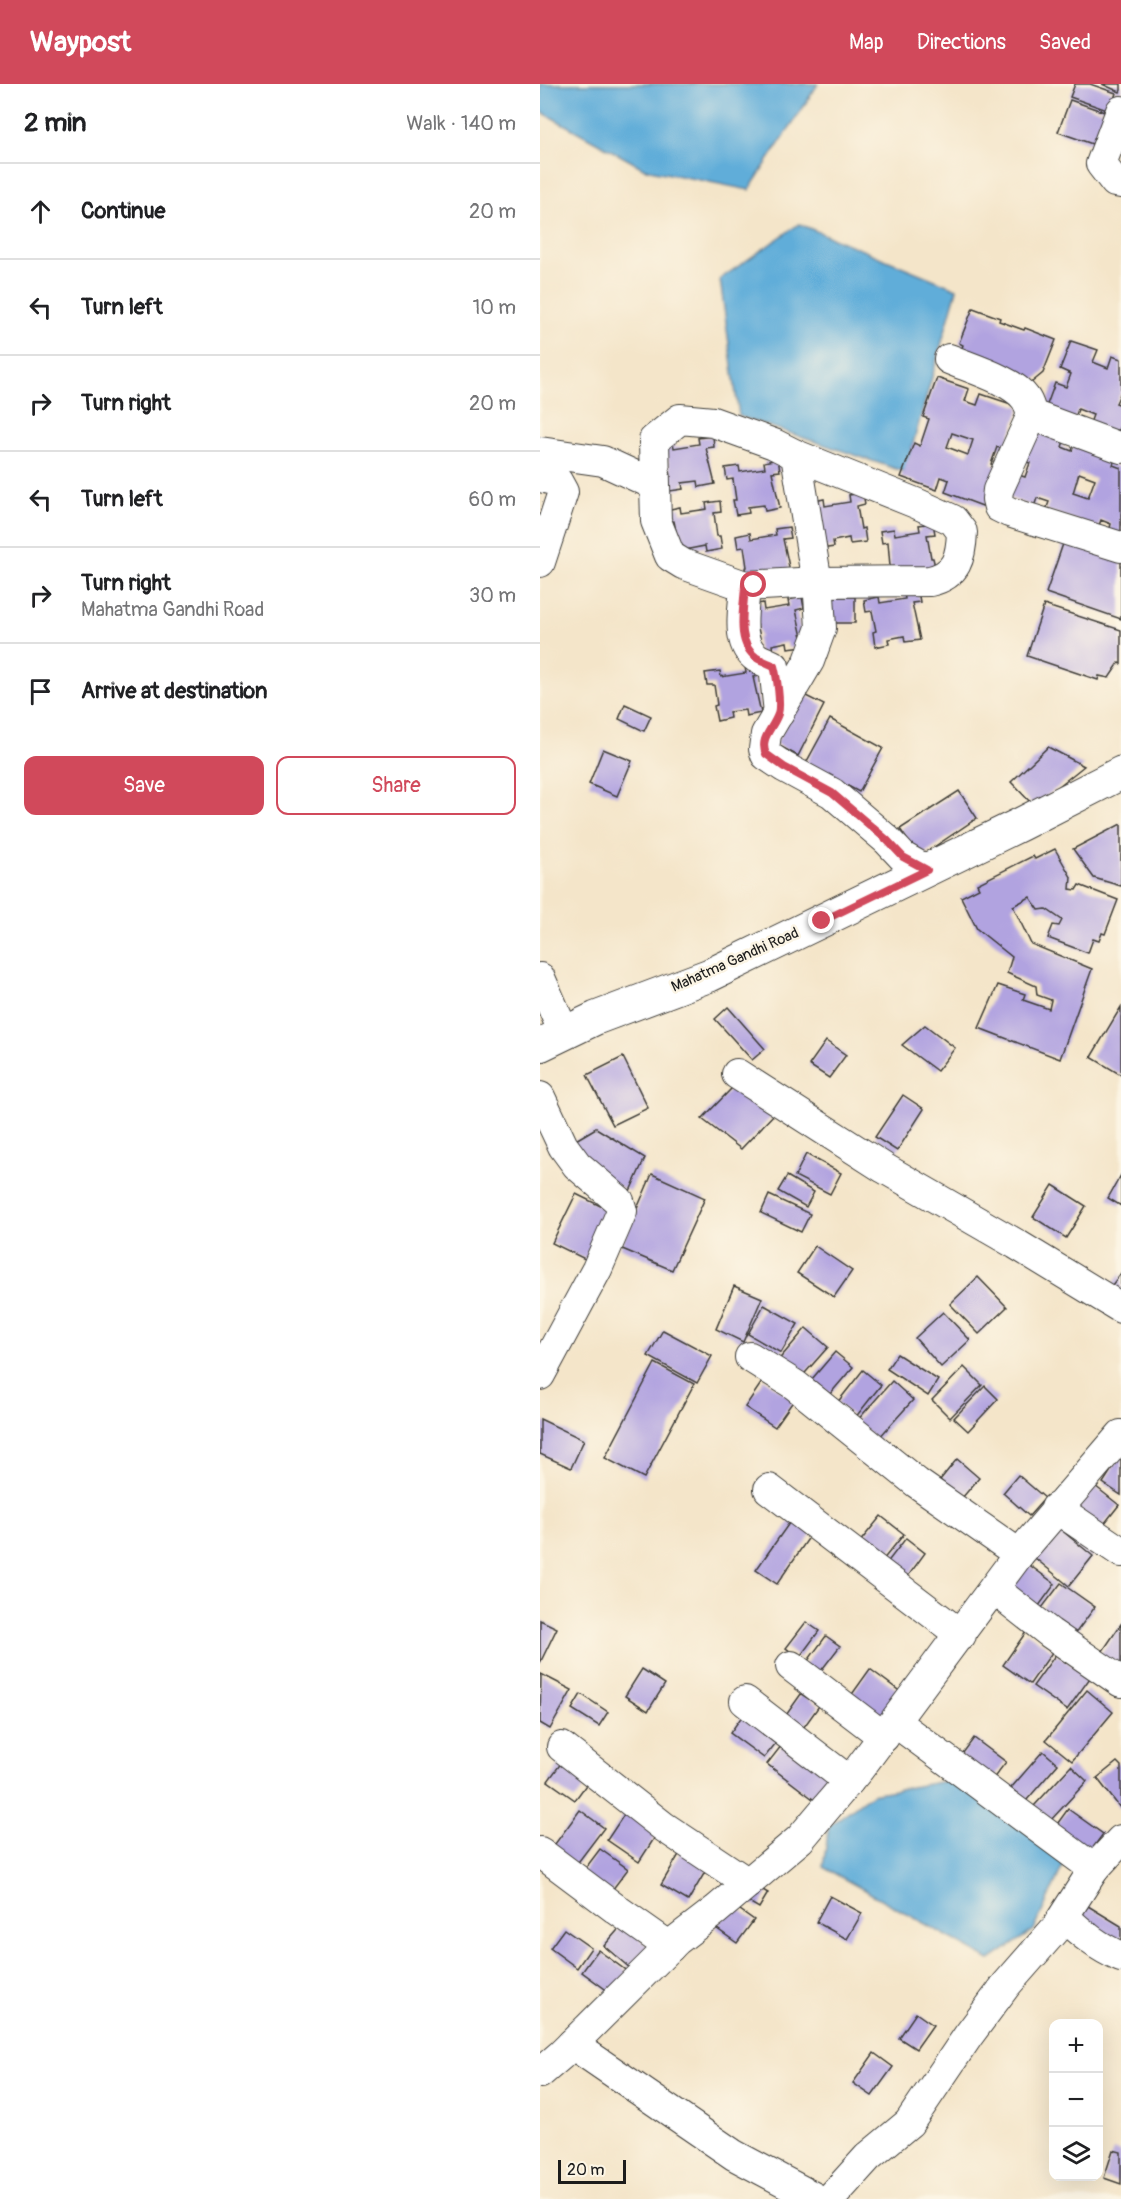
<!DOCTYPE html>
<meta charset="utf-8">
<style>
body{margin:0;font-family:Pangolin,sans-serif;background:#f2f2f2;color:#202124}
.controls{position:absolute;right:18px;bottom:18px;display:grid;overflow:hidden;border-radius:12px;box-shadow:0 6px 24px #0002}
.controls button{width:54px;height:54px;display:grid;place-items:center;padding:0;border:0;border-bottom:2px solid #e0e0e0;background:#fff;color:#202124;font:30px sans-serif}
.scale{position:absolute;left:18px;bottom:15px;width:68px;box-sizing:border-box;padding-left:6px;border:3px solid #1c1c1c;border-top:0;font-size:16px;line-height:21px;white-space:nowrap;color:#1c1c1c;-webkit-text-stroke:4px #fcf5e5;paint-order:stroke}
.stop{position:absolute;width:18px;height:18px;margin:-14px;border:4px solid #d1495b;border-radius:50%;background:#fff}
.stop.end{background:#d1495b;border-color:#fff;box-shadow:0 2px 6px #0008}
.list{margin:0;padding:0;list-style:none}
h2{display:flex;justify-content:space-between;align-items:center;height:78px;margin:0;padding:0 24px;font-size:26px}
h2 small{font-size:20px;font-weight:400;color:#757577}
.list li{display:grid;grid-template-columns:39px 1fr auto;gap:18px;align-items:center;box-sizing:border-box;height:96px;padding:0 24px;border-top:2px solid #e0e0e0}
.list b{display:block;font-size:22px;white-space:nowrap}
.list p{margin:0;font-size:20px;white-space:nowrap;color:#757577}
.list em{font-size:20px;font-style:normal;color:#757577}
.actions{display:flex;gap:12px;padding:18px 24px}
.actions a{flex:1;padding:14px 0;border:2px solid #d1495b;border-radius:12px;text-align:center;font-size:21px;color:#d1495b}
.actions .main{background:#d1495b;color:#fff}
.icon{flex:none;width:33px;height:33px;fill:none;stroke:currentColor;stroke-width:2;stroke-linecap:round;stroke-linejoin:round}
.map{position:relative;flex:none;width:581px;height:2115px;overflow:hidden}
header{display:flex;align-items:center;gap:36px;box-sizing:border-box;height:84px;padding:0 30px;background:#d1495b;color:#fff}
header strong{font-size:28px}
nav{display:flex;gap:33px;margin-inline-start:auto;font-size:21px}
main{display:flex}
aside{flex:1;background:#fff}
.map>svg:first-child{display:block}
.water{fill:#60add9;stroke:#3e647a;stroke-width:1.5}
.building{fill:#b1a3e0;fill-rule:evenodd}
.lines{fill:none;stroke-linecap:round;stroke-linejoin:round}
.minor-casing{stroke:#3c3a36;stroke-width:32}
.major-casing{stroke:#3c3a36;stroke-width:35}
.minor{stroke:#fff;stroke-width:30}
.major{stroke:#fff;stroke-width:33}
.route{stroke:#d1495b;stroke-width:8}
.labels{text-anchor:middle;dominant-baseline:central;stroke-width:5;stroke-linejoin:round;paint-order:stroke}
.street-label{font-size:15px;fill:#1c1c1c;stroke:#fcf5e5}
</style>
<header>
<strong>Waypost</strong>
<nav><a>Map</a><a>Directions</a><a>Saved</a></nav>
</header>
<main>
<aside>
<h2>2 min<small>Walk · 140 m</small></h2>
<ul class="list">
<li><svg class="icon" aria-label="ahead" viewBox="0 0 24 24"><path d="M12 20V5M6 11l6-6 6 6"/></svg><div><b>Continue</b></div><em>20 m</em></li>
<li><svg class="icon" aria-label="left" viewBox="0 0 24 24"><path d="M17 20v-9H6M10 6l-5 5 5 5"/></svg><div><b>Turn left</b></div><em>10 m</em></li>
<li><svg class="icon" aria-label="right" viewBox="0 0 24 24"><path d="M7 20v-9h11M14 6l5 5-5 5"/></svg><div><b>Turn right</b></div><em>20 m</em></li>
<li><svg class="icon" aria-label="left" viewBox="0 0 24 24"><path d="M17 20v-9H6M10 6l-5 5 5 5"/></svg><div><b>Turn left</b></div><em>60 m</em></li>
<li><svg class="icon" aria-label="right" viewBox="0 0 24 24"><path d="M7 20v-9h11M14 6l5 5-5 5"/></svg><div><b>Turn right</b><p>Mahatma Gandhi Road</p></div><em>30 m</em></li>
<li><svg class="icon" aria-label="arrive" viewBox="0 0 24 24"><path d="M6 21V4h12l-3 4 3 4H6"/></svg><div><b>Arrive at destination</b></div></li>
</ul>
<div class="actions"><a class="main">Save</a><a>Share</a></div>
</aside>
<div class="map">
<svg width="581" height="2115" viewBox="0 0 581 2115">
<rect width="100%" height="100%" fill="#fcf5e5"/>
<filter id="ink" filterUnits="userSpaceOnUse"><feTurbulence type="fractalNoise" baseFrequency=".0167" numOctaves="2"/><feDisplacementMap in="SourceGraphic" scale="12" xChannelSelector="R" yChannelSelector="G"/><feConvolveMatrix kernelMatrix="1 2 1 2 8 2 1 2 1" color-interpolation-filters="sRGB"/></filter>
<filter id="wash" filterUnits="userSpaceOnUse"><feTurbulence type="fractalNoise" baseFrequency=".008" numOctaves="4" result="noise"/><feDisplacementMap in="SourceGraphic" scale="24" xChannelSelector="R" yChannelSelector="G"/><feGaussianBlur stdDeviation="1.35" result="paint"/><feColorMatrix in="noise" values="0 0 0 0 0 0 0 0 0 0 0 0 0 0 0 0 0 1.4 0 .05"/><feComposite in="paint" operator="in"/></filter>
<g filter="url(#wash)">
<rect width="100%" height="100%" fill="#f4e5c9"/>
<!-- water -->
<g class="water">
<path d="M0 0H278L209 106 105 85 0 27Z"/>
<path d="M259 140 417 205 365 388 199 332 180 195Z"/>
<path d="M422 1694 524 1779 494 1846 450 1876 283 1783 289 1742 332 1710Z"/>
</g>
<g id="blocks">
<!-- building -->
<g class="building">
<path d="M535 0H550L576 9 570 27 530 13Z"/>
<path d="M562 0H581V6L580 8Z"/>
<path d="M530 16 573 31 561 63 518 48Z"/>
<path d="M433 224 460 234 459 237 484 246 485 244 516 256 503 289 491 299 419 272 423 261 419 259Z"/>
<path d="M531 257 558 266 553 278 568 284 572 272 581 275V308L576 319 581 321V339L576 352 549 342 553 331 538 325 534 337 505 326 515 299 526 303 531 290 520 285Z"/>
<path d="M397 294 429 305 425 317 437 321 441 310 480 323 465 366 457 363 451 380 459 383 445 423 405 408 409 396 401 393 397 406 361 393 374 359 380 362 389 335 383 333ZM412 349 433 356 428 371 407 363Z"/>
<path d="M490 346 524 357 522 363 532 367 534 361 575 374 573 381 581 384V452L569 448 571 440 561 436 558 444 506 426 509 418 497 414 494 423 467 413 475 390 485 393 490 379 480 376ZM539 389 555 395 548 414 533 409Z"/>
<path d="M173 352 174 363 166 364 175 400 159 403 158 397 142 399 143 405 130 407 128 392H131L127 371 121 372 133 358 134 364 159 360 158 354Z"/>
<path d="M238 375 240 387 232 388 240 424 225 427 224 421 208 423 209 429 196 431 193 416H196L193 395 187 396 185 384 199 382 200 388 225 384 224 378Z"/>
<path d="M323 409 325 420 317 422 321 445 324 444 326 458 310 460 309 454 293 457 294 463 281 465 270 418 284 415 285 422 310 418 309 411Z"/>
<path d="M180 417 181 428 174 429 177 452H180L182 465 166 468 165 462 149 465 150 470 138 457 134 437 128 438 126 426 140 423 141 429 167 425 166 419Z"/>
<path d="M393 439 395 450 387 451 391 474H393L396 487 351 494 348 458 342 459 340 447 354 445 355 451 380 447 379 441Z"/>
<path d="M249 443 251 454 243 455 251 492 207 499 205 484 207 483 204 463 198 464 196 452 210 449 211 455 236 451 235 445Z"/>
<path d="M524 457 581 477V535L506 509Z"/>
<path d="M378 507 380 518 372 519 380 556 365 558 364 552 348 555 349 560 335 563 333 548 336 547 332 527 326 528 324 516 339 513 340 519 365 515 364 509Z"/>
<path d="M262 513 264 524 256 526 264 562 248 564 247 558 232 561 233 567 219 569 217 554H220L216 533 208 522 223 519 224 526 249 522 248 516Z"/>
<rect x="288" y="513" width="27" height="26"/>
<path d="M504 521 581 546V580L579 579 569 594 559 592 558 596 487 572Z"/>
<path d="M205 583 221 592 213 593 221 629 206 632 205 626 189 628 190 634 177 637 174 622 177 621 174 601H167L165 589 180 587 181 593 206 589Z"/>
<path d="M262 610 284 621 258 672 236 660Z"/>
<path d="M85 620 111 632 104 647 79 635Z"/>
<path d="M290 635 343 664 319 708 266 679Z"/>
<path d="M508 663 544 682 494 722 471 698Z"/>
<path d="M63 665 92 677 77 712 49 700Z"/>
<path d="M419 707 437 734 379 773 360 745Z"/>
<path d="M581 740V802L554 794 533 765Z"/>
<path d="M515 765 531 793 530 805 536 806 539 801 578 816 565 850 562 849 559 857 553 855 548 869 508 854 513 841 519 842 522 836 506 825 499 826 490 813 473 822 491 860 552 885 520 975 439 944 458 901 485 910 483 916 509 925 511 916 497 911 496 902 467 889 472 873 437 845 421 813 439 804 437 800 493 772 495 775Z"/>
<path d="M188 923 225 965 212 976 175 935Z"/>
<path d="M581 923V991L551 973Z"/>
<path d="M385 941 415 964 397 987 362 961Z"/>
<path d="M286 957 306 971 289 994 269 981Z"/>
<path d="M83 973 108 1024 73 1041 47 991Z"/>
<path d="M193 1003 236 1028 201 1065 162 1035Z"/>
<path d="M363 1011 384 1025 357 1067 335 1053Z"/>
<path d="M56 1044 105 1074 90 1107 67 1097 29 1060Z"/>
<path d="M266 1070 301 1089 290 1110 255 1092Z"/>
<path d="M112 1090 165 1114 132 1186 80 1164Z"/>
<path d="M581 1091V1122L568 1114Z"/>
<path d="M247 1092 274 1108 266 1123 238 1107Z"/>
<path d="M513 1101 546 1122 526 1154 493 1133Z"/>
<path d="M36 1110 79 1131 55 1180 12 1159Z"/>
<path d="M229 1111 270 1130 261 1148 221 1129Z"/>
<path d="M275 1162 312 1187 294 1213 257 1189Z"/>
<path d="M581 1189V1214L569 1205Z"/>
<path d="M438 1193 467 1223 439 1250 410 1220Z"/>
<path d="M194 1202 222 1214 203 1258 176 1245Z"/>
<path d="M224 1221 258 1240 241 1269 208 1250Z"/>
<path d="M403 1228 430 1256 401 1283 375 1254Z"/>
<path d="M266 1244 288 1263 258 1297 236 1279Z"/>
<path d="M123 1246 172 1272 157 1299 108 1272Z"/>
<path d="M295 1268 313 1283 290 1310 272 1295Z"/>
<path d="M357 1270 398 1296 388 1312 347 1285Z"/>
<path d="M115 1279 154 1300 104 1394 65 1374Z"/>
<path d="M424 1283 442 1301 410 1334 392 1316Z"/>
<path d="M323 1286 341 1301 315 1334 297 1319Z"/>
<path d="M224 1295 254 1316 235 1343 205 1323Z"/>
<path d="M352 1297 373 1316 337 1356 316 1338Z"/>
<path d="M445 1302 458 1315 428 1347 414 1334Z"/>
<path d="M0 1335 44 1356 31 1384 0 1370Z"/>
<path d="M581 1371V1411L563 1399Z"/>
<path d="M417 1375 439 1394 422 1414 400 1396Z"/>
<path d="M478 1391 505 1414 489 1432 463 1409Z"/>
<path d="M555 1402 579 1421 557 1449 533 1430Z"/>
<path d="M341 1432 364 1450 342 1477 319 1459Z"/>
<path d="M252 1435 272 1449 237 1500 216 1486Z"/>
<path d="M514 1440 553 1472 529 1502 490 1470Z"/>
<path d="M366 1454 385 1469 366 1495 346 1480Z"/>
<path d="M488 1480 515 1500 493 1530 466 1511Z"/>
<path d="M521 1499 555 1523 529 1558 495 1533Z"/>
<path d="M0 1536 17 1544 0 1579Z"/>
<path d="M266 1538 279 1547 259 1574 246 1564Z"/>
<path d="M581 1540V1590L558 1574Z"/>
<path d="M486 1548 513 1567 490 1600 463 1581Z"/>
<path d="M286 1552 300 1562 277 1592 264 1582Z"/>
<path d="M516 1570 550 1594 527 1626 493 1602Z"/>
<path d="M102 1585 125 1600 108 1627 85 1612Z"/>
<path d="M330 1585 362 1609 342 1636 310 1613Z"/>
<path d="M1 1590 32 1606 10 1645 0 1639Z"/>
<path d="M547 1606 573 1628 532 1677 506 1656Z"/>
<path d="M41 1610 68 1628 59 1642 32 1625Z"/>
<path d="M261 1610 279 1622 256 1654 239 1641Z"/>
<path d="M205 1628 240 1654 224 1674 190 1649Z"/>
<path d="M434 1654 466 1678 449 1700 417 1677Z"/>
<path d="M245 1657 294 1695 277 1718 227 1680Z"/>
<path d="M503 1667 518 1680 486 1717 471 1704Z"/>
<path d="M27 1671 54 1690 35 1716 8 1697Z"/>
<path d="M577 1678 581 1682V1725L557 1694Z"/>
<path d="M531 1682 547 1697 510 1737 494 1722Z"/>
<path d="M528 1725 563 1750 547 1772 512 1747Z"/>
<path d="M40 1726 64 1744 36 1781 12 1764Z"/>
<path d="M85 1729 117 1750 99 1778 67 1756Z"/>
<path d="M60 1765 88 1785 66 1814 38 1794Z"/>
<path d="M141 1767 168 1783 148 1817 121 1801Z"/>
<path d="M211 1799 228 1809 219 1824 202 1814Z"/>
<path d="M290 1812 322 1829 307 1855 276 1838Z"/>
<path d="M193 1821 214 1836 197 1859 176 1844Z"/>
<path d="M548 1822 581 1842V1864L538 1838Z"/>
<path d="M83 1840 109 1863 91 1885 64 1862Z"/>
<path d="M24 1845 51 1864 37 1884 10 1864Z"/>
<path d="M58 1866 88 1888 72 1910 42 1888Z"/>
<path d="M376 1929 393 1941 376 1965 359 1954Z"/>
<path d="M334 1969 353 1983 332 2012 313 1999Z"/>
<path d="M573 2066 581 2068V2100L564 2094Z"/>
</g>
</g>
</g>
<g filter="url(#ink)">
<use href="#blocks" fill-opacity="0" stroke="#3c3a36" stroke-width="1.5"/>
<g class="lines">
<defs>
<g id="minor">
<path d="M581 27 561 80 575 98 581 99"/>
<path d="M409 275C430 284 472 296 485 314 489 319 490 326 492 331L581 364"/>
<path d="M492 331 458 406 457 415 459 423 469 428 581 463"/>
<path d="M0 368 63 377 115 401 114 356 140 335 173 338 234 360 256 371 378 420 413 436 422 448C421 473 417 491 390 497L276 498 205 502 143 480 130 472 116 437 115 401"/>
<path d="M256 371 279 511 281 544 269 577 226 650 224 665 226 671 244 683 292 709 347 756 363 773 386 786"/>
<path d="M0 393 17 397 23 408 0 478"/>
<path d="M205 502C204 525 195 559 217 574 222 577 229 579 234 582L239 629"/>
<path d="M0 894 24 949"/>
<path d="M197 990 344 1084 476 1160 581 1224"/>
<path d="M0 1013 23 1062 37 1081 79 1117 82 1127 57 1185 0 1291"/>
<path d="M210 1273 255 1301 377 1399 479 1470"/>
<path d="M229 1405 421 1551"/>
<path d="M516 1424 581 1468"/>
<path d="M454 1505 510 1549 581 1598"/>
<path d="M251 1582 344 1653"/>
<path d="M205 1617 309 1697"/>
<path d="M355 1638 554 1785"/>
<path d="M22 1663 124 1743 208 1799"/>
<path d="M0 1768 76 1825 130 1863"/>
<path d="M524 1833C542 1850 558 1863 581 1873"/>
<path d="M32 1960 194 2071 277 2115"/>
<path d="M0 1989 21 1971 137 1856 176 1826 260 1755 319 1685 479 1470 581 1351"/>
<path d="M290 2115 328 2073 369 2039 428 1952 466 1901 516 1844 554 1785 581 1756"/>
</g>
<path id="major" d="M0 961 56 934 170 891 481 740 581 689"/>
</defs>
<!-- minor casing -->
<use href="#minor" class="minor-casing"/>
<!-- major casing -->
<use href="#major" class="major-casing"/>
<!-- minor -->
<use href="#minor" class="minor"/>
<!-- major -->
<use href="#major" class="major"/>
</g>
</g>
<g class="lines" filter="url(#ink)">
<!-- route -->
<path class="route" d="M214 501 205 502C204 525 195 559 217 574 222 577 229 579 234 582 237 593 241 620 238 630 233 645 219 654 226 670L244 683 292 709 347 756 363 773 387 786 282 837"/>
</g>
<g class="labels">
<!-- street labels -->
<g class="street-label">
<text transform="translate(195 876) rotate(-24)">Mahatma Gandhi Road</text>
</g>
</g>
</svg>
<div class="controls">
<button>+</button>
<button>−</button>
<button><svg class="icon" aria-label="layers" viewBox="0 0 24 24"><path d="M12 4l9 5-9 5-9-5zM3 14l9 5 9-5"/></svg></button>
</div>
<div class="scale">20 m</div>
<div class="stop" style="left:214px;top:501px"></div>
<div class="stop end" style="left:282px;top:837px"></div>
</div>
</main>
